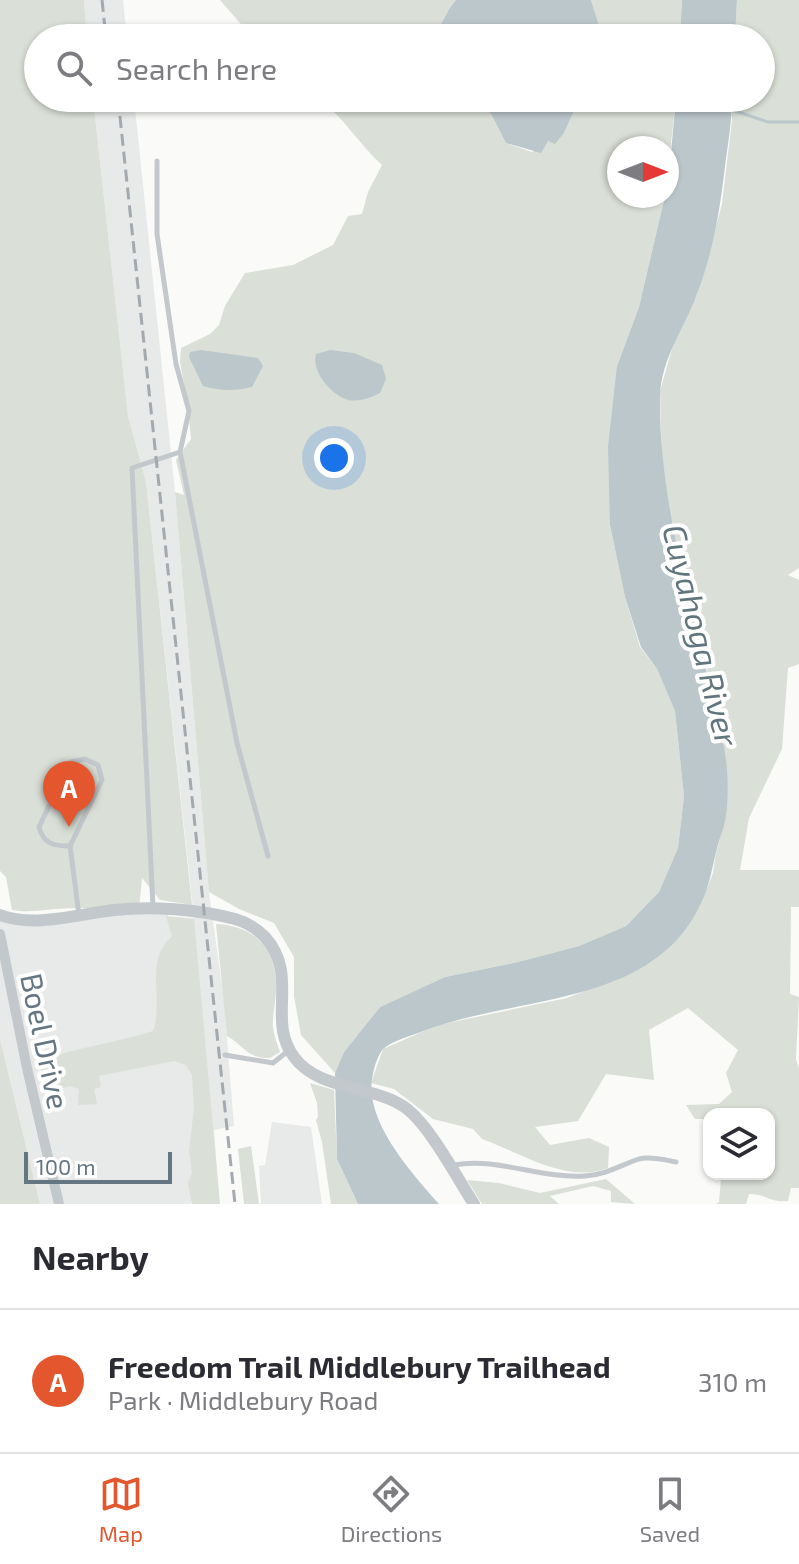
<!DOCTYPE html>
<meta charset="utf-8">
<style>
body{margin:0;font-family:"Exo 2",sans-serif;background:#f2f2f3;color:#2b2b33}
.controls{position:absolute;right:24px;bottom:24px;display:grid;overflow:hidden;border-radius:16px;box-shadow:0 2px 6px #0004}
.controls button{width:72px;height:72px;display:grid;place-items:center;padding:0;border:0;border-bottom:2px solid #e1e1e2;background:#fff;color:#2b2b33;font:40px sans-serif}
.compass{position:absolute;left:607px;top:136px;width:72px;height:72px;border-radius:50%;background:#fff;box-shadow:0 2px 6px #0004;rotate:90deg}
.scale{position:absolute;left:24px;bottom:20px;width:148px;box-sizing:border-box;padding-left:8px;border:4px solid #657683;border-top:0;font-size:22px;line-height:28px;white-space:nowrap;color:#657683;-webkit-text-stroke:6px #fff;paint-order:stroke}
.you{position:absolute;left:334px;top:458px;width:28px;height:28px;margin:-20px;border:6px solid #fff;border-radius:50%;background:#1a73e8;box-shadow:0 0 0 12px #1a73e833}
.badge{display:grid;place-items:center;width:52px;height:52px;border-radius:50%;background:#e4572e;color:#fff;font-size:26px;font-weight:700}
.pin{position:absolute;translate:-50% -66px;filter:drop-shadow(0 2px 4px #0008)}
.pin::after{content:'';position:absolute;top:42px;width:28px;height:24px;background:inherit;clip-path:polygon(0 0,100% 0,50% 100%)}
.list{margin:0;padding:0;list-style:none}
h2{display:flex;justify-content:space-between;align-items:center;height:104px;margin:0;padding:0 32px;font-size:34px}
h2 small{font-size:26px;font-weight:400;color:#7c7c81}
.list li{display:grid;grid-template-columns:52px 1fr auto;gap:24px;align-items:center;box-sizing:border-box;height:144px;padding:0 32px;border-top:2px solid #e1e1e2}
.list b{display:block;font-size:30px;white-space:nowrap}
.list p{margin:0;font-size:26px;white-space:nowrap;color:#7c7c81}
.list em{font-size:26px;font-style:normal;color:#7c7c81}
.icon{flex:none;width:44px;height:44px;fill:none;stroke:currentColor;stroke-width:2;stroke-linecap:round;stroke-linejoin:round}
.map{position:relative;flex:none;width:799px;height:1204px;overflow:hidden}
.search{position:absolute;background:#fff;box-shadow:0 2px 6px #0004;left:24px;right:24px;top:24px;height:88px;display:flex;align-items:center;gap:20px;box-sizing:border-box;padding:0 28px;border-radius:44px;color:#7c7c81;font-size:30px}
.sheet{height:248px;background:#fff}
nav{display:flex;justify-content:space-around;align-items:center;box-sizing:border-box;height:112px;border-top:2px solid #e1e1e2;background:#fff;font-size:22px;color:#7c7c81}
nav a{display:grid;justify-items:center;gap:4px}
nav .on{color:#e4572e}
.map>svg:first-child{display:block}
.built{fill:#e8e9e9}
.green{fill:#dadfd7}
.water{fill:#bbc7cb}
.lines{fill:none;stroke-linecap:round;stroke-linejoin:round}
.stream{stroke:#bbc7cb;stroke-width:3}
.service{stroke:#c3c8cc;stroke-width:5}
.minor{stroke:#c3c8cc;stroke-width:10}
.tertiary{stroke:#c3c8cc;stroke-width:12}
.rail{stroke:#a2aab0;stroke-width:3;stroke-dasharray:12 6;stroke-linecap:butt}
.labels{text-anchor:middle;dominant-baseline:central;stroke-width:8;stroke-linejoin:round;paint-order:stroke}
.street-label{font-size:30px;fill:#657683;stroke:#fff}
.water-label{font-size:32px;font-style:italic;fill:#60757c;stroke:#fff}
</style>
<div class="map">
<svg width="799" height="1204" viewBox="0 0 799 1204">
<rect width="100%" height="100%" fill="#fafaf8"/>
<!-- built -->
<g class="built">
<path d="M84 0H123L127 38H87Z"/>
<path d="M93 98H134L175 492 209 892 224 1001 234 1126 214 1130 219 1198 189 1204H40L0 1039V915L11 919 104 912 169 913 167 917 194 918 146 482 128 416Z"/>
<path d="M272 1122 311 1127 322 1204H261L259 1166 265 1165Z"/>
</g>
<!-- green -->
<g class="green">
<path d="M0 0H84L87 38H38V98H93L128 416 146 482 192 905 160 900 142 878 139 909C112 909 83 907 56 909 40 910 28 913 12 910L6 877 0 871Z"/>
<path d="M220 0H456C444 12 442 29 429 38H253Z"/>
<path d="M591 0H682L680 38H603Z"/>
<path d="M737 0H799V568L788 575 799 580V664L788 668 782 749 749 818 740 870H799V907H791L790 994 799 997 796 1059 799 1069V1188H791L788 1201C771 1203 766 1194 749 1194L746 1204H716L719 1202 721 1179 728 1174H769V1114H709V1119H695L686 1105 719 1104 732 1092 726 1073 738 1050 688 1008 649 1030 654 1080 606 1074 578 1121 535 1127 550 1145 589 1138 609 1147 608 1168C566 1184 521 1153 482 1139L473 1129 433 1119 394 1089 371 1083 383 1049 438 1025 567 998 635 971 661 954 699 908 713 873 716 852 725 822 723 729 698 638 671 522 662 469 660 391 674 342 697 295 722 204 732 120V98H761V38H735Z"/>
<path d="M319 98H473L491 114 506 143 532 152 548 141 555 143 564 133 574 111 598 109 602 98H676L667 180V148H619V196H665L639 307 617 366 610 525 625 597 640 647 657 669 675 711 684 796 678 848 659 892 626 926 579 946 518 962 445 977 380 1007 344 1052 335 1073 301 1035 294 996V957L274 923 239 909 209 892 175 492 184 495 176 460 191 439 188 407 180 362 181 348 210 334 219 325 225 306 245 273 293 265 333 245 348 216 362 214 368 192 382 165C359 144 344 118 319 98Z"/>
<path d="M166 916 194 919 220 1204H192L188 1183 192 1173 189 1151 194 1108 192 1075 186 1065 174 1061 99 1076 101 1087 94 1089 97 1104 78 1105 79 1089 70 1086 50 1091 38 1062C76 1047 115 1043 153 1031 164 1001 144 958 172 937Z"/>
<path d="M216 924C252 926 275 945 276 983 277 998 272 1013 273 1027 274 1036 277 1044 280 1052L270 1058C246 1058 246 1047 227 1036Z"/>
<path d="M0 1039 40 1204H0Z"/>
<path d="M310 1083 334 1090 337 1159 358 1204H331L322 1142 316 1120 318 1117 317 1103Z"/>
<path d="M251 1146 259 1204H244L238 1149Z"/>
<path d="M606 1179 635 1204 611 1202V1191L593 1186 550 1196 559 1204H482L467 1180 499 1183 540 1193Z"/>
</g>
<!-- water -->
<g class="water">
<path d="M456 0H591L603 38H429C442 29 445 11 456 0Z"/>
<path d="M682 0H737L735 38H680Z"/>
<path d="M473 98H602L598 110 574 111 564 133 555 144 548 141 541 153 506 143 491 114Z"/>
<path d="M676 98H732C732 121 728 143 725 166 720 210 713 252 697 294 685 327 661 359 660 396 659 478 678 555 697 633 711 696 736 757 725 822 723 831 719 840 717 848 711 872 709 891 696 913 644 1008 509 996 421 1032 410 1036 392 1041 383 1049 378 1055 374 1067 373 1074 362 1119 411 1172 439 1204H358L337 1159 335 1073 344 1052 380 1007 445 977 518 962 579 946 626 926 659 892 678 848 684 796 675 711 657 669 641 647 625 597 610 525 608 447 617 366 639 307 665 196H667Z"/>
<path d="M201 350 258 358 263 366 252 387C235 391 220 391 203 386L189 357 190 352Z"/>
<path d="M330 350 354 353 382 365 386 379 380 393C370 398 359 402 348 400 331 395 311 371 316 354Z"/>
</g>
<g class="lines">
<!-- stream -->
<path class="stream" d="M729 109 768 122H799"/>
<!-- service -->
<g class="service">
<path d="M157 161V234L176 364 189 411 180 452 237 743 268 856"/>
<path d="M70 846C54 846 43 844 39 827L66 770 71 762 85 759 98 765 102 780 70 846 79 915"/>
<path d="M153 907 132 468 180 452"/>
<path d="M225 1055 273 1063 288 1051"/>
<path d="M454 1165C497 1157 541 1179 585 1176 605 1175 621 1165 639 1159 650 1156 665 1160 676 1162"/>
</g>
<!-- minor -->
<path class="minor" d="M0 934 27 1068 59 1204"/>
<!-- tertiary -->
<path class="tertiary" d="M0 915C35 928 78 914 114 910 152 906 197 909 235 919 246 922 257 929 265 937 300 976 266 1020 294 1057 318 1090 370 1085 403 1106 428 1122 457 1178 474 1204"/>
<!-- rail -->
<g class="rail">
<path d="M102 0 106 38"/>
<path d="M118 98 235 1204"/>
</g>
</g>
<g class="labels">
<!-- street labels -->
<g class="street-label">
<text transform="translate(46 1041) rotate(78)">Boel Drive</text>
</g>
<!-- water labels -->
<g class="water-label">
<text transform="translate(702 635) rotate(76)">Cuyahoga River</text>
</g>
</g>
</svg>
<div class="controls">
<button><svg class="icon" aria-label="layers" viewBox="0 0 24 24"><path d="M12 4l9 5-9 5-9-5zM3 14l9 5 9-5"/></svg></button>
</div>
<svg class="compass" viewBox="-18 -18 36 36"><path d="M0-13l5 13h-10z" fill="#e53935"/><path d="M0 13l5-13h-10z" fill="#7c7c81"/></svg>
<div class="scale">100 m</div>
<div class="you"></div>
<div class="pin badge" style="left:69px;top:827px">A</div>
<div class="search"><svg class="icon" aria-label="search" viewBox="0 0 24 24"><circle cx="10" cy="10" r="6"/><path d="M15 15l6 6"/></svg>Search here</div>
</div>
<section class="sheet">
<h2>Nearby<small></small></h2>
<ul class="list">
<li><span class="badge">A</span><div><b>Freedom Trail Middlebury Trailhead</b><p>Park · Middlebury Road</p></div><em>310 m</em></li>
</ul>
</section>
<nav>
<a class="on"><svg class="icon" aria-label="map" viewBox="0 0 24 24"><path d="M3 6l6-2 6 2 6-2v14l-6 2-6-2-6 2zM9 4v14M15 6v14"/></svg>Map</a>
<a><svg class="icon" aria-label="directions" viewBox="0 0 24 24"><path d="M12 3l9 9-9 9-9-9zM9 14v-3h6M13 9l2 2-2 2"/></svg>Directions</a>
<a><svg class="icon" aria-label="saved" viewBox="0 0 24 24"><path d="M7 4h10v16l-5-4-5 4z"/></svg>Saved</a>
</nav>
